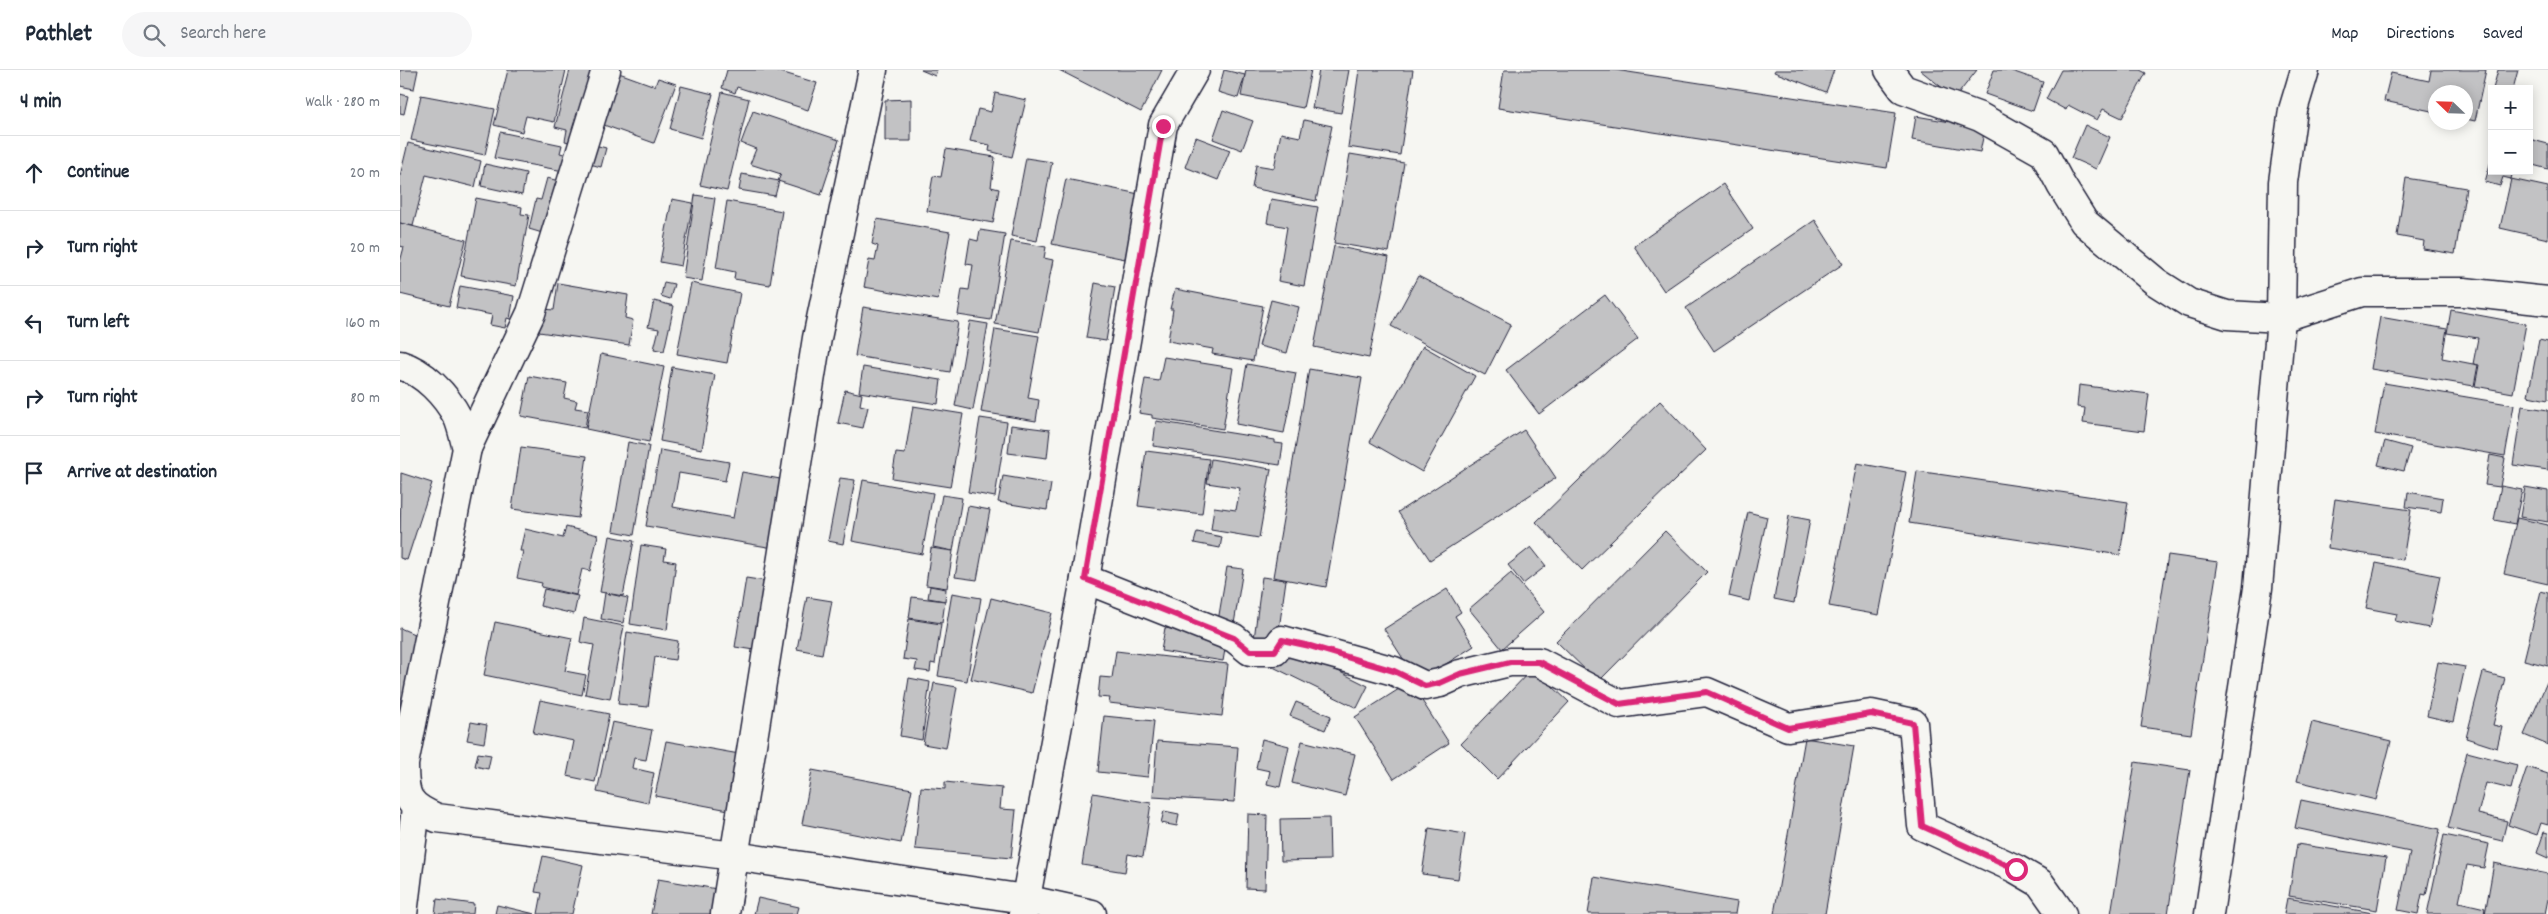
<!DOCTYPE html>
<meta charset="utf-8">
<style>
body{margin:0;font-family:Dekko,sans-serif;background:#f6f6f7;color:#1f2937}
.controls{position:absolute;right:15px;top:15px;display:grid;overflow:hidden;border-radius:0px;box-shadow:0 2px 12px #0003}
.controls button{width:45px;height:45px;display:grid;place-items:center;padding:0;border:0;border-bottom:1px solid #e0e1e3;background:#fff;color:#1f2937;font:25px sans-serif}
.compass{position:absolute;left:2028px;top:15px;width:45px;height:45px;border-radius:50%;background:#fff;box-shadow:0 2px 12px #0003;rotate:293deg}
.stop{position:absolute;width:15px;height:15px;margin:-11px;border:4px solid #db2777;border-radius:50%;background:#fff}
.stop.end{background:#db2777;border-color:#fff;box-shadow:0 1px 5px #0008}
.list{margin:0;padding:0;list-style:none}
h2{display:flex;justify-content:space-between;align-items:center;height:65px;margin:0;padding:0 20px;font-size:21px}
h2 small{font-size:16px;font-weight:400;color:#747a83}
.list li{display:grid;grid-template-columns:32px 1fr auto;gap:15px;align-items:center;box-sizing:border-box;height:75px;padding:0 20px;border-top:1px solid #e0e1e3}
.list b{display:block;font-size:19px;white-space:nowrap}
.list em{font-size:16px;font-style:normal;color:#747a83}
.icon{flex:none;width:28px;height:28px;fill:none;stroke:currentColor;stroke-width:2;stroke-linecap:round;stroke-linejoin:round}
.map{position:relative;flex:none;width:2148px;height:844px;overflow:hidden}
header{display:flex;align-items:center;gap:30px;box-sizing:border-box;height:70px;padding:0 25px;background:#fff;border-bottom:1px solid #e0e1e3}
header strong{font-size:24px}
nav{display:flex;gap:28px;margin-inline-start:auto;font-size:18px}
.search{width:350px;height:45px;background:#f6f6f7;display:flex;align-items:center;gap:12px;box-sizing:border-box;padding:0 18px;border-radius:28px;color:#747a83;font-size:19px}
main{display:flex}
aside{flex:1;background:#fff}
.map>svg:first-child{display:block}
.building{fill:#c2c2c4;stroke:#22223b}
.lines{fill:none;stroke-linecap:round;stroke-linejoin:round}
.minor-casing{stroke:#22223b;stroke-width:31}
.minor{stroke:#f6f6f2;stroke-width:28}
.route{stroke:#db2777;stroke-width:6}
</style>
<header>
<strong>Pathlet</strong>
<div class="search"><svg class="icon" aria-label="search" viewBox="0 0 24 24"><circle cx="10" cy="10" r="6"/><path d="M15 15l6 6"/></svg>Search here</div>
<nav><a>Map</a><a>Directions</a><a>Saved</a></nav>
</header>
<main>
<aside>
<h2>4 min<small>Walk · 280 m</small></h2>
<ul class="list">
<li><svg class="icon" aria-label="ahead" viewBox="0 0 24 24"><path d="M12 20V5M6 11l6-6 6 6"/></svg><div><b>Continue</b></div><em>20 m</em></li>
<li><svg class="icon" aria-label="right" viewBox="0 0 24 24"><path d="M7 20v-9h11M14 6l5 5-5 5"/></svg><div><b>Turn right</b></div><em>20 m</em></li>
<li><svg class="icon" aria-label="left" viewBox="0 0 24 24"><path d="M17 20v-9H6M10 6l-5 5 5 5"/></svg><div><b>Turn left</b></div><em>160 m</em></li>
<li><svg class="icon" aria-label="right" viewBox="0 0 24 24"><path d="M7 20v-9h11M14 6l5 5-5 5"/></svg><div><b>Turn right</b></div><em>80 m</em></li>
<li><svg class="icon" aria-label="arrive" viewBox="0 0 24 24"><path d="M6 21V4h12l-3 4 3 4H6"/></svg><div><b>Arrive at destination</b></div></li>
</ul>
</aside>
<div class="map">
<svg width="2148" height="844" viewBox="0 0 2148 844">
<rect width="100%" height="100%" fill="#f6f6f2"/>
<filter id="ink" filterUnits="userSpaceOnUse"><feTurbulence type="fractalNoise" baseFrequency=".02" numOctaves="2"/><feDisplacementMap in="SourceGraphic" scale="10" xChannelSelector="R" yChannelSelector="G"/><feConvolveMatrix kernelMatrix="1 2 1 2 8 2 1 2 1" color-interpolation-filters="sRGB"/></filter>
<g filter="url(#ink)">
<!-- building -->
<g class="building">
<path d="M0 0H18L14 19 0 16Z"/>
<path d="M108 0H166L154 52 126 46 122 62 94 55Z"/>
<path d="M170 0H197L177 74 165 71 167 60 155 57Z"/>
<path d="M327 0H374L417 13 408 40 337 17 335 23 322 18Z"/>
<path d="M521 0H537L535 6Z"/>
<path d="M659 0H762L741 42Z"/>
<path d="M824 0 845 5 838 28 818 22Z"/>
<path d="M846 0H911L903 38 841 26Z"/>
<path d="M919 0H949L941 43 912 38Z"/>
<path d="M959 0H1013L1000 85 948 77Z"/>
<path d="M1104 0H1215L1496 43 1487 98 1098 38Z"/>
<path d="M1375 0H1434L1426 22 1374 2Z"/>
<path d="M1520 0H1577L1555 28Z"/>
<path d="M1594 0H1609L1643 12 1633 41 1585 24Z"/>
<path d="M1661 0H1740L1746 3 1722 48 1703 39 1697 50 1668 35 1666 40 1646 29Z"/>
<path d="M2031 0H2086L2075 51 2066 49V22H2036V42L1984 31 1991 3 2029 11Z"/>
<path d="M2098 0H2118L2113 19H2093Z"/>
<path d="M219 3 255 16 258 8 276 14 254 73 201 54Z"/>
<path d="M281 16 313 24 301 68 270 59Z"/>
<path d="M322 22 349 29 327 121 300 115Z"/>
<path d="M595 23 626 30 612 87 589 81 590 75 570 71 578 39 591 42Z"/>
<path d="M0 24 8 26 4 44 0 43Z"/>
<path d="M21 25 95 39 85 85 11 70Z"/>
<path d="M511 29V71H485V30Z"/>
<path d="M823 40 853 51 842 80 813 69Z"/>
<path d="M353 41 439 70 421 125 378 111 381 104 350 94 356 79 341 73Z"/>
<path d="M1516 46 1585 58 1580 82 1512 70Z"/>
<path d="M904 50 932 56 916 131 852 118 856 95 874 98 881 63 900 67Z"/>
<path d="M1685 55 1710 67 1696 99 1671 88Z"/>
<path d="M100 62 162 75 160 83 172 86 169 102 94 88Z"/>
<path d="M796 67 830 80 818 110 785 97Z"/>
<path d="M2129 69 2148 74V99L2129 94Z"/>
<path d="M8 73 81 91 75 117 26 105 13 156 0 153V106Z"/>
<path d="M191 74 206 78 201 97 186 93Z"/>
<path d="M546 79 595 87 591 117 599 119 593 153 527 141 533 106 541 107Z"/>
<path d="M950 84 1004 93 989 182 934 173Z"/>
<path d="M2092 87V101H2113L2111 109 2103 107 2100 116 2085 112Z"/>
<path d="M626 88 652 92 637 171 611 166Z"/>
<path d="M85 94 126 103 122 125 81 116Z"/>
<path d="M342 104 379 111 375 126 339 120Z"/>
<path d="M147 108 163 112 149 165 129 159 136 129 141 130Z"/>
<path d="M2006 108 2066 118 2055 184 2023 179 2024 171 1997 166Z"/>
<path d="M666 109 739 124 725 189 652 174Z"/>
<path d="M2111 109 2148 117V169L2100 158Z"/>
<path d="M1323 114 1353 159 1264 221 1234 176Z"/>
<path d="M295 125 315 128 302 211 283 208Z"/>
<path d="M76 128 122 137 121 144 129 145 116 216 61 206Z"/>
<path d="M272 129 293 133 281 196 260 192Z"/>
<path d="M871 129 918 137 904 216 878 211 887 157 867 153Z"/>
<path d="M327 131 382 141 370 215 334 209 335 202 316 198Z"/>
<path d="M477 149 550 162 538 230 464 217 469 190 475 191 478 176 472 174Z"/>
<path d="M1415 150 1443 194 1314 281 1286 238Z"/>
<path d="M0 153 66 170 49 236 0 224V192L4 177 0 176Z"/>
<path d="M580 160 605 164 591 250 558 245 562 219 569 220 573 195 566 194 570 169 578 171Z"/>
<path d="M611 171 646 177 644 188 653 190 639 262 595 254Z"/>
<path d="M934 176 989 187 969 288 914 277Z"/>
<path d="M1018 206 1111 254 1085 305 991 256Z"/>
<path d="M264 212 274 214 270 229 261 226Z"/>
<path d="M158 213 228 225 225 248 233 250 229 275 139 262 143 239 154 240Z"/>
<path d="M291 213 340 223 327 293 277 284Z"/>
<path d="M695 213 715 217 706 271 686 268Z"/>
<path d="M60 216 114 226 110 249 107 248 105 258 90 255 92 245 56 238Z"/>
<path d="M775 219 863 236 853 291 812 284 813 279 768 271 773 239H770Z"/>
<path d="M1205 225 1238 269 1139 344 1106 300Z"/>
<path d="M871 230 899 237 887 283 859 276Z"/>
<path d="M254 231 274 236 264 281 254 279 259 259 248 257Z"/>
<path d="M463 237 558 252 550 302 455 286Z"/>
<path d="M2051 240 2126 254 2113 323 2075 316 2079 295 2073 294 2078 268 2047 263Z"/>
<path d="M1980 247 2047 259 2042 288 2078 295 2074 316 1971 299Z"/>
<path d="M570 251 588 254 573 340 555 336Z"/>
<path d="M595 259 639 266 628 328 639 330 636 351 581 342Z"/>
<path d="M2139 270 2148 272V330L2128 326Z"/>
<path d="M1023 276 1075 306 1022 402 970 372Z"/>
<path d="M201 284 264 297 249 372 186 359Z"/>
<path d="M764 287 833 298 823 359 752 348V345L739 343 745 309 759 311Z"/>
<path d="M847 294 896 303 884 363 836 354Z"/>
<path d="M272 297 315 305 302 379 260 371Z"/>
<path d="M463 297 541 310 538 334 459 322Z"/>
<path d="M909 299 962 308 926 517 873 507Z"/>
<path d="M129 306 167 313 164 328 177 331 175 338 188 340 185 358 121 346Z"/>
<path d="M1984 313 2114 335 2105 386 1975 364Z"/>
<path d="M1679 315 1749 324 1744 361 1683 353 1685 338 1677 337Z"/>
<path d="M445 320 462 324 460 335 468 337 463 358 438 353Z"/>
<path d="M1260 331 1306 380 1182 500 1136 452Z"/>
<path d="M513 336 563 344 550 417 492 408 496 383 505 384Z"/>
<path d="M2122 336 2148 340V400L2113 395Z"/>
<path d="M580 348 607 352 595 427 568 422Z"/>
<path d="M756 351 875 370V373L883 374 880 395 753 376Z"/>
<path d="M611 355 650 360 647 388 608 383Z"/>
<path d="M1124 360 1156 408 1030 490 998 442Z"/>
<path d="M1985 371 2011 378 2004 401 1978 395Z"/>
<path d="M228 372 249 376 234 465 213 461Z"/>
<path d="M121 377 187 386 178 448 112 439Z"/>
<path d="M260 380 329 392 325 411 279 403 273 437 333 448 342 402 391 411 379 479 246 456Z"/>
<path d="M746 381 809 389 802 444 738 436Z"/>
<path d="M2090 385 2105 388 2100 417 2085 415Z"/>
<path d="M811 389 871 399 859 468 811 460 814 437 836 440 840 418 807 413Z"/>
<path d="M1457 393 1506 402 1479 545 1429 536Z"/>
<path d="M1517 401 1728 432 1720 485 1509 453Z"/>
<path d="M1 403 32 413 7 490 0 488Z"/>
<path d="M603 406 651 414 647 440 598 432Z"/>
<path d="M440 408 455 410 443 474 428 471Z"/>
<path d="M463 410 533 423 522 484 452 471Z"/>
<path d="M2101 416 2122 420 2115 454 2094 450Z"/>
<path d="M2125 417 2148 421V452L2120 447Z"/>
<path d="M2008 422 2043 428 2041 442 2006 437Z"/>
<path d="M542 425 562 428 553 481 533 477Z"/>
<path d="M1935 429 2011 440 2003 490 1928 478Z"/>
<path d="M568 436 590 440 577 510 555 507Z"/>
<path d="M1348 442 1367 447 1349 531 1329 526Z"/>
<path d="M1389 446 1410 450 1394 533 1374 529Z"/>
<path d="M2117 448 2148 455V514L2104 504Z"/>
<path d="M166 457 198 465 190 501 182 499 176 525 141 517 142 513 117 508 123 481H120L125 459 163 468Z"/>
<path d="M1265 461 1307 502 1198 612 1156 571Z"/>
<path d="M797 462 822 467 820 478 794 473Z"/>
<path d="M210 466 234 471 223 526 200 522Z"/>
<path d="M241 475 266 479 264 490 276 492 267 560 230 554Z"/>
<path d="M1131 477 1146 496 1123 514 1108 495Z"/>
<path d="M531 478 553 481 547 518 526 515Z"/>
<path d="M1768 485 1818 492 1791 664 1741 657Z"/>
<path d="M1976 493 2040 506 2029 558 1995 551 1997 544 1966 538Z"/>
<path d="M827 497 843 499 833 560 817 557Z"/>
<path d="M1111 503 1144 542 1102 579 1069 539Z"/>
<path d="M862 507 886 510 876 580 853 577Z"/>
<path d="M346 508 366 511 355 580 335 577Z"/>
<path d="M530 516 546 519 545 531 528 528Z"/>
<path d="M144 519 178 526 174 544 140 536Z"/>
<path d="M1047 519 1061 542 1055 546 1074 576 1018 612 984 559Z"/>
<path d="M2141 521 2148 523V596L2124 590Z"/>
<path d="M205 523 228 528 223 553 201 549Z"/>
<path d="M552 523 581 528 567 611 538 606Z"/>
<path d="M407 527 432 531 422 584 397 579Z"/>
<path d="M512 527 545 531 542 553 509 548Z"/>
<path d="M591 528 652 543 632 623 571 609Z"/>
<path d="M184 548 224 556 210 629 185 624 194 575 180 572Z"/>
<path d="M509 549 541 554 535 594 531 593 530 602 515 600 517 591 503 589Z"/>
<path d="M95 552 172 568 165 601 186 605 182 625 84 605Z"/>
<path d="M0 558 21 567 23 586 0 639Z"/>
<path d="M765 558 827 568 823 591 761 581Z"/>
<path d="M227 562 278 571 275 590 255 587 248 637 218 634Z"/>
<path d="M882 573 968 616 957 638 871 596Z"/>
<path d="M716 581 828 594 822 646 709 633 710 628 698 627 700 607 712 608Z"/>
<path d="M2038 592 2065 597 2053 652 2027 646Z"/>
<path d="M1133 598 1169 632 1097 709 1061 673Z"/>
<path d="M2083 602 2105 608 2093 655 2102 657 2097 678 2066 668Z"/>
<path d="M509 608 530 612 522 670 500 666Z"/>
<path d="M1010 612 1049 673 994 709 955 647Z"/>
<path d="M2147 612 2148 613V675L2124 665Z"/>
<path d="M534 613 557 617 546 678 523 674Z"/>
<path d="M140 630 209 644 195 712 167 706 174 671 133 663Z"/>
<path d="M896 632 931 646 925 660 890 646Z"/>
<path d="M704 646 754 651 748 707 698 702Z"/>
<path d="M71 652 87 655 84 673 67 670Z"/>
<path d="M212 652 252 660 246 690 234 688 232 698 254 703 248 733 197 722Z"/>
<path d="M1912 652 1991 671 1976 730 1897 711Z"/>
<path d="M1405 668 1454 676 1425 844H1374Z"/>
<path d="M862 669 889 676 880 717 867 714 870 701 856 698Z"/>
<path d="M266 671 345 685 334 741 255 726Z"/>
<path d="M757 671 838 677 834 732 753 727Z"/>
<path d="M902 671 955 684 945 726 892 713Z"/>
<path d="M2067 682 2117 695 2111 719 2086 713 2078 744 2107 751 2102 771 2048 758Z"/>
<path d="M78 683 91 685 88 699 75 696Z"/>
<path d="M1735 692 1790 700 1768 844H1711Z"/>
<path d="M2127 697 2148 704V755L2141 753 2137 765 2108 755Z"/>
<path d="M412 700 512 719 501 773 402 754Z"/>
<path d="M545 712 602 718 600 739 616 740 611 788 515 779 521 717 545 719Z"/>
<path d="M693 723 751 733 743 787 728 784 725 802 682 795Z"/>
<path d="M1901 730 2040 759 2026 825 2022 824 2018 844 1998 840 2010 782 1895 758Z"/>
<path d="M764 741 779 744 777 756 761 753Z"/>
<path d="M848 744 867 745 865 819 846 818Z"/>
<path d="M929 748 930 790 881 791 880 749Z"/>
<path d="M1029 758 1065 764 1058 809 1022 804Z"/>
<path d="M2144 762 2148 763V788L2137 783Z"/>
<path d="M2044 765 2089 774 2084 798 2067 795 2059 832 2085 838 2084 844H2027Z"/>
<path d="M1897 774 1986 788 1977 840 1889 826Z"/>
<path d="M143 786 183 795 172 844H138L142 823 135 822Z"/>
<path d="M2094 793 2148 804V829L2145 844H2085Z"/>
<path d="M1194 807 1337 832 1335 844H1188Z"/>
<path d="M258 809 323 820 319 844H251Z"/>
<path d="M358 828 399 837 397 844H354Z"/>
<path d="M1887 828 1979 844H1884Z"/>
<path d="M37 829 74 834 73 844H35Z"/>
<path d="M97 835 135 844H95Z"/>
</g>
<g class="lines">
<defs>
<g id="minor">
<path d="M1489 0 1503 19 1580 47 1644 83 1661 115 1684 152 1756 212 1789 233 1827 245 1881 248 1962 222H2064L2148 231"/>
<path d="M0 295C24 302 46 325 58 348 62 357 64 369 67 378L4 694C4 727 7 735 37 748L334 786 624 829 692 844"/>
<path d="M67 378 131 243 206 0"/>
<path d="M685 509 834 568 850 581H875L882 570 994 601 1025 616 1040 613 1060 604 1110 592H1139L1219 634 1307 622 1388 657 1471 644 1513 653 1522 756 1616 799 1640 813 1662 844"/>
<path d="M3 844 16 738"/>
<path d="M325 844 417 268 473 0"/>
<path d="M623 844 685 509 763 55 795 0"/>
<path d="M1809 844 1858 518 1881 248 1883 112 1893 40 1905 0"/>
</g>
</defs>
<!-- minor casing -->
<use href="#minor" class="minor-casing"/>
<!-- minor -->
<use href="#minor" class="minor"/>
</g>
</g>
<g class="lines" filter="url(#ink)">
<!-- route -->
<path class="route" d="M763 56 685 509 834 568 850 581H875L882 570 910 576 994 601 1025 616 1040 613 1060 604 1110 592H1139L1219 634 1307 622 1388 658 1471 644 1513 653 1522 756 1616 799"/>
</g>
</svg>
<div class="controls">
<button>+</button>
<button>−</button>
</div>
<svg class="compass" viewBox="-18 -18 36 36"><path d="M0-13l5 13h-10z" fill="#e53935"/><path d="M0 13l5-13h-10z" fill="#747a83"/></svg>
<div class="stop" style="left:1616px;top:799px"></div>
<div class="stop end" style="left:763px;top:56px"></div>
</div>
</main>
